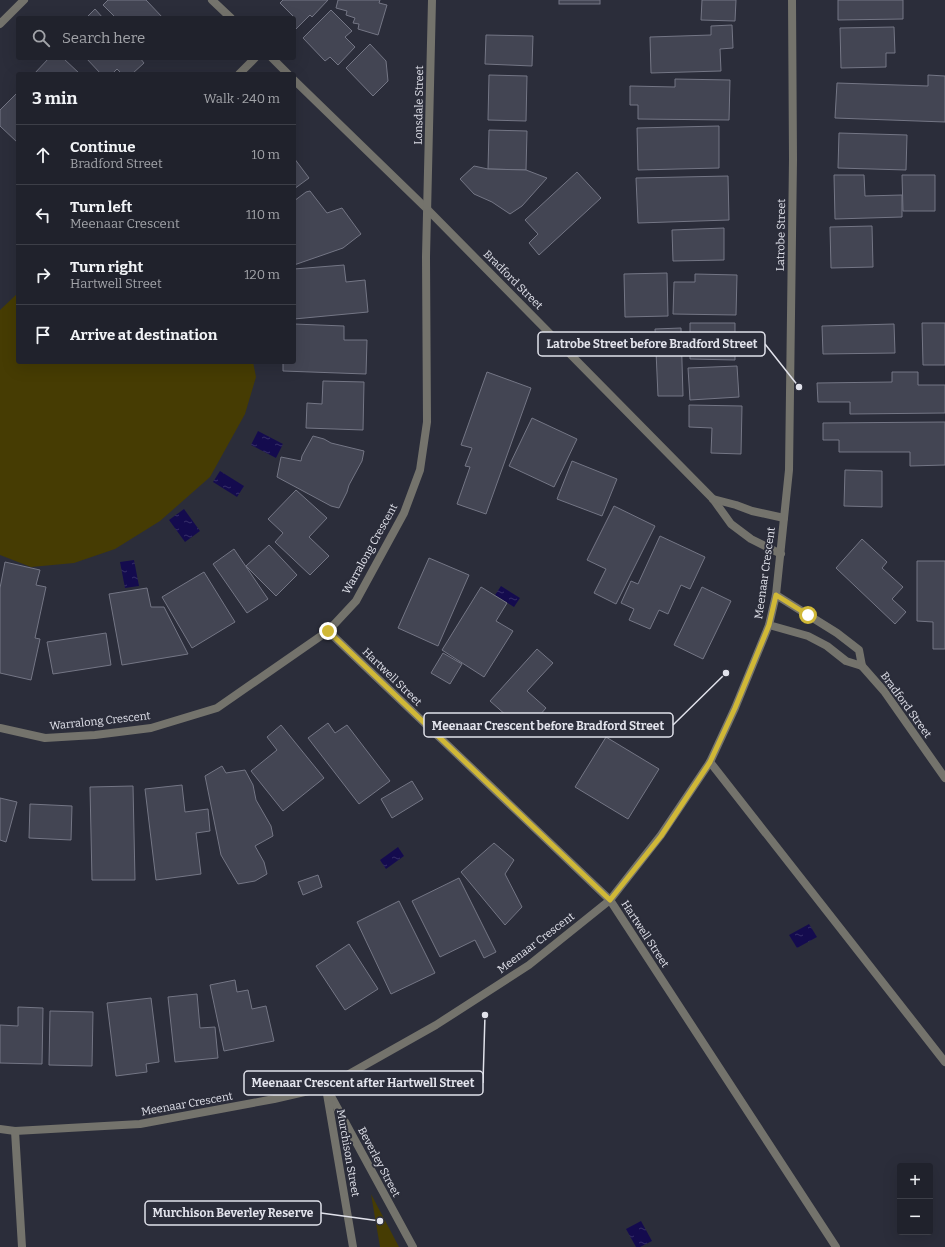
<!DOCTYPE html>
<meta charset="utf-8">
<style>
body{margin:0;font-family:Bitter,serif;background:#2d2f38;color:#f1f3f6}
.controls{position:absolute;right:12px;bottom:12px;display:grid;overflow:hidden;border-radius:4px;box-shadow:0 4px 16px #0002}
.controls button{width:36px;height:36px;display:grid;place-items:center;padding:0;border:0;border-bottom:1px solid #3d3f48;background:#20222c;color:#f1f3f6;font:20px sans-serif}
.stop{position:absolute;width:12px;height:12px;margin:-9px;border:3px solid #d0b837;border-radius:50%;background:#fff}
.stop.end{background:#d0b837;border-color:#fff;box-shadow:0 1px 4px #0008}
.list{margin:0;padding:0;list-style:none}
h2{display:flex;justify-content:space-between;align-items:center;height:52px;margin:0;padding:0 16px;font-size:17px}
h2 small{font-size:13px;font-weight:400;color:#a2a4a9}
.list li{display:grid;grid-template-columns:26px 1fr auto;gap:12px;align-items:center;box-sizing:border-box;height:60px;padding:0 16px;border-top:1px solid #3d3f48}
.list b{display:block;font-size:15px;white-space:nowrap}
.list p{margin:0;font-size:13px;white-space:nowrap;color:#a2a4a9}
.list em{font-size:13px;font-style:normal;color:#a2a4a9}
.icon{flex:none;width:22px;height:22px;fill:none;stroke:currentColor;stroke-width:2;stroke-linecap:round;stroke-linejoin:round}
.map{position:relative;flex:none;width:945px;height:1247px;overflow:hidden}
.search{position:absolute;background:#20222c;box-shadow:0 4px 16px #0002;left:16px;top:16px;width:280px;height:44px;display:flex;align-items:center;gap:10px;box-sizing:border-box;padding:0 14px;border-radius:4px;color:#a2a4a9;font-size:15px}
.panel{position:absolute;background:#20222c;box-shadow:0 4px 16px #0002;left:16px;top:72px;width:280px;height:292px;border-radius:4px}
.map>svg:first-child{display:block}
.green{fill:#463c03}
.water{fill:url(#water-ripples)}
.building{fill:#434553;stroke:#747685}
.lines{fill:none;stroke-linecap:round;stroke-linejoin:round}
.service{stroke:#74736c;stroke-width:8}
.minor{stroke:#74736c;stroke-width:8}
.tertiary{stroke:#74736c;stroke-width:8}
.route{stroke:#d0b837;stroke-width:5}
.labels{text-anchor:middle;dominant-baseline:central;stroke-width:4;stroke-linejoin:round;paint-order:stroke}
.street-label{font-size:11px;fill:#e1e2eb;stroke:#2b2d3a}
.leader{fill:none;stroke:#e1e2eb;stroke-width:1.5}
.callout-dot{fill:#e1e2eb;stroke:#2b2d3a;stroke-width:1.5}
.callout{fill:#2b2d3a;stroke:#e1e2eb;stroke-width:1.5}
.callout-label{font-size:12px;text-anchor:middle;font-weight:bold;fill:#e1e2eb}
</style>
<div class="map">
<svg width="945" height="1247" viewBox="0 0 945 1247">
<defs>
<pattern id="water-ripples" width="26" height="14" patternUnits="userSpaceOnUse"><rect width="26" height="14" fill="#140b4e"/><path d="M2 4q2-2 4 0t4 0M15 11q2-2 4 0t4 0" fill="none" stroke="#362e68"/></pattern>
</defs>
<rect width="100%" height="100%" fill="#2b2d3a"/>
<!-- green -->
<g class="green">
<path d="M18 293V362H253L256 377 245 414 210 477 160 521 115 549 74 563 31 567 0 555V310Z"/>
<path d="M371 1194 399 1247H380Z"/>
</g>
<!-- water -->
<g class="water">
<path d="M258 431 283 444 276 458 251 445Z"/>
<path d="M220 471 244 486 237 497 213 482Z"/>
<path d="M184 509 200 531 185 542 169 520Z"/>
<path d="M134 560 139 586 125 588 120 562Z"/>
<path d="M501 586 520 598 514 607 495 595Z"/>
<path d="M398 847 404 856 386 869 380 860Z"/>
<path d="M809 924 817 937 797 948 789 935Z"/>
<path d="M641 1221 652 1241 640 1247H636L626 1229Z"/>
</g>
<!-- building -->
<g class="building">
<path d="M108 0H146L163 18H116L103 5Z"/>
<path d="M283 0H328L312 17 310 15 296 29 294 27V18H292L293 16 280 3Z"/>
<path d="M338 0H380L379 3 387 5 378 35 358 29 359 24 353 23 355 18 346 15 347 11 336 8Z"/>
<rect x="559" y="0" width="41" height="4"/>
<path d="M702 0H736L735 21 701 20Z"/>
<path d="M838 0H903V19L838 20Z"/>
<path d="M95 9 103 18H86Z"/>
<path d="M331 10 352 31 345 37 355 47 338 65 330 57 325 61 303 38Z"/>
<path d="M732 25 733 48 720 49 721 71 651 73 650 37 711 35V26Z"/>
<path d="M894 27 895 53H886V67L841 68 840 28Z"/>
<path d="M486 35 533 36 532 66 485 64Z"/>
<path d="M370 44 386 61 388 81 373 96 346 68Z"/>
<path d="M49 58H63L80 74H34Z"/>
<path d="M86 58H140L144 63 132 74H122L117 69 112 74H101Z"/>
<path d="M489 75 527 76 526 121 488 120Z"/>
<path d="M928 75 945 76V122L835 118 837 83 928 86Z"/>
<path d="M675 79 730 80 729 120 638 119V105H630V86L675 87Z"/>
<path d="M18 92V143L0 126V110Z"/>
<path d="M719 126V168L638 170 637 128Z"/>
<path d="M489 130 527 131 526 170 488 169Z"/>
<path d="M839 133 907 135 906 170 838 168Z"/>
<path d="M294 158 309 178 294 189Z"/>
<path d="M474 166 488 169 526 170 547 178 522 206 510 214 492 202 474 194 460 179Z"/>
<path d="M577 172 601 198 539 255 529 243 538 234 525 220Z"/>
<path d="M834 175H864L865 196 902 195V217L835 219Z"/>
<path d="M902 175H935V211H903Z"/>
<path d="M728 176 729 220 638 223 636 178Z"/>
<path d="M310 191 327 213 342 208 361 234 343 248 294 265V201L306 192Z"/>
<path d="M872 226 873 267 831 268 830 227Z"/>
<path d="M724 228V260L673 261 672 230Z"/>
<path d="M344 265 346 282 365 280 368 312 294 319V269Z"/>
<path d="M667 273 668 316 625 317 624 274Z"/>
<path d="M695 274 737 275 736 315 673 314 674 282H695Z"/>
<path d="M690 323H735V360L690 359Z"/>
<path d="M922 323H945V365H923Z"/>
<path d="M294 324 344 326V340H367L366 374 283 371V362H294Z"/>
<path d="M894 324 895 353 823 354 822 326Z"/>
<path d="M681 328 683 396H658L655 329Z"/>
<path d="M737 366 739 397 690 400 688 368Z"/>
<path d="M487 372 531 388 486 514 457 504 470 467 465 466 472 448 461 445Z"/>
<path d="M892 372H918V385H945V413L850 414V402H818L817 383 892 382Z"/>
<path d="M323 381 364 382 363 430 306 428 307 403 322 404Z"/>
<path d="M689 405 742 406 741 454 711 453 712 428 689 427Z"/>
<path d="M532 418 577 439 554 487 509 466Z"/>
<path d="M945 422V465L910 466V452H839V440H823V423Z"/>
<path d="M313 436 324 439 331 443 364 451 362 461 349 485 347 492 339 508 331 506 277 477 281 457 301 461 302 456Z"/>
<path d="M572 461 617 479 602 516 557 499Z"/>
<path d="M845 470 882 471V507L844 506Z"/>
<path d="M296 490 327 518 309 537 329 556 310 575 275 542 283 533 268 519Z"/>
<path d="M614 506 655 526 616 604 594 593 606 569 587 560Z"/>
<path d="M660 536 705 557 690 589 681 585 668 614 659 610 650 629 629 620 634 609 621 603 631 581 638 584Z"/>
<path d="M862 539 887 562 882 568 903 587 892 599 906 612 895 624 836 568Z"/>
<path d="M269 545 297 575 276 596 246 566Z"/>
<path d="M234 549 268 599 247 613 213 564Z"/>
<path d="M429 558 469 575 438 646 398 628Z"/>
<path d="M917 561H945V649H933V622L917 621Z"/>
<path d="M5 562 40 570 36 585 46 587 35 638 40 639 31 680 0 673V588Z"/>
<path d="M204 572 235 622 192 648 162 597Z"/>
<path d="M481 587 507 603 496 621 513 631 484 677 442 650Z"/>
<path d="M702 587 731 601 703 659 674 645Z"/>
<path d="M147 588 151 607H164L188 654 122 665 109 594Z"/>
<path d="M106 633 111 665 53 674 47 642Z"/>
<path d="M537 649 553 663 527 691 546 708 525 732 490 701Z"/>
<path d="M443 653 462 664 450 684 431 673Z"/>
<path d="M328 723 335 733 347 725 390 781 359 804 308 738Z"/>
<path d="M281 725 324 778 283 811 251 771 277 750 267 737Z"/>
<path d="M606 737 659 769 628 819 575 787Z"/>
<path d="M222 766 226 773 245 770 253 785 256 800 271 826 273 836 255 846 264 862 267 874 255 881 238 884 221 855 205 776Z"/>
<path d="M412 781 423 799 392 818 381 799Z"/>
<path d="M182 785 185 812 208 809 210 831 196 833 201 874 156 880 145 789Z"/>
<path d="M133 786 135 880H92L90 787Z"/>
<path d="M0 798 17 802 6 842 0 840Z"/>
<path d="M30 804 72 806 71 840 29 838Z"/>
<path d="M494 843 514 860 505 874 522 907 505 925 461 872Z"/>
<path d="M318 875 322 887 303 895 298 882Z"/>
<path d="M459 878 496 952 484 958 475 940 440 957 412 901Z"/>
<path d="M399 901 435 973 391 994 357 922Z"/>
<path d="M349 944 378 989 345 1010 316 966Z"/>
<path d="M235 980 237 992 248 990 252 1009 266 1006 274 1041 224 1051 210 985Z"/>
<path d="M197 994 200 1028 215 1027 218 1058 175 1062 168 997Z"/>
<path d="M151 998 159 1062 146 1064 147 1072 116 1076 107 1003Z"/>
<path d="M18 1007 43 1008 42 1064 0 1063V1025L18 1026Z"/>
<path d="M50 1011 93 1012 92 1066 49 1065Z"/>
</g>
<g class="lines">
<!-- service -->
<g class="service">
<path d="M239 74 255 58"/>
<path d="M710 762 945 1062"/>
</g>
<!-- minor -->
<g class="minor">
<path d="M212 0 231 18"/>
<path d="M0 24 24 0"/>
<path d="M272 58 288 74"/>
<path d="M294 80 428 210 713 499 731 524 751 539 781 554"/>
<path d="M713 499 736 505 752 511 784 518"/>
<path d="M328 631 610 900 836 1247"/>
<path d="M0 728 45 738 95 735 151 728 217 708 328 631 356 601 404 513 420 470 427 422 426 257 432 0"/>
<path d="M326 1087 413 1247"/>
<path d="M327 1094 353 1247"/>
<path d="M0 1129 15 1131 140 1124 274 1099 326 1087 436 1025 529 965 610 900 661 835 710 762 735 708 769 625"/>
<path d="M15 1131 22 1247"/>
</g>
<!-- tertiary -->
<g class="tertiary">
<path d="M792 0 793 159 789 470 776 595 769 625 808 636 827 646 846 661 862 666 884 691 945 778"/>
<path d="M776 595 837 633 859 650 862 666"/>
</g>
</g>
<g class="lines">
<!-- route -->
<path class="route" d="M328 631 610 900 661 836 710 762 735 708 769 625 776 595 808 615"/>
</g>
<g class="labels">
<!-- street labels -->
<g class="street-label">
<text transform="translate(419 105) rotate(-89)">Lonsdale Street</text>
<text transform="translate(781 235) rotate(-89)">Latrobe Street</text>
<text transform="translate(513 280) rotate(45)">Bradford Street</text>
<text transform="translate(370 549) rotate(-61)">Warralong Crescent</text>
<text transform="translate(765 573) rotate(-82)">Meenaar Crescent</text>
<text transform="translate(392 677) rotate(44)">Hartwell Street</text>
<text transform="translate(906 705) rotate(54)">Bradford Street</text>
<text transform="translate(100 721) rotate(-6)">Warralong Crescent</text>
<text transform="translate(645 934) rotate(57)">Hartwell Street</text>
<text transform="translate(536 943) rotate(-37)">Meenaar Crescent</text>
<text transform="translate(187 1104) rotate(-10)">Meenaar Crescent</text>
<text transform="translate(348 1153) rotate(80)">Murchison Street</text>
<text transform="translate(379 1162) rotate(62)">Beverley Street</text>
</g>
</g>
<!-- callouts -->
<path class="leader" d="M799 387L765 344M726 673L673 725M485 1015L483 1083M380 1221L321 1213"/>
<g class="callout-dot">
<circle cx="799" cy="387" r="4"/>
<circle cx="726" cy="673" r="4"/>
<circle cx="485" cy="1015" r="4"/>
<circle cx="380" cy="1221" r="4"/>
</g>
<g class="callout">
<rect x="538" y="332" width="227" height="24" rx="4"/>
<rect x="424" y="713" width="249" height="24" rx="4"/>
<rect x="244" y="1071" width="239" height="24" rx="4"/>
<rect x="145" y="1201" width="176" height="24" rx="4"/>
</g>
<g class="callout-label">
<text x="652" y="348">Latrobe Street before Bradford Street</text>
<text x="548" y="730">Meenaar Crescent before Bradford Street</text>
<text x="363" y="1087">Meenaar Crescent after Hartwell Street</text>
<text x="233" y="1217">Murchison Beverley Reserve</text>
</g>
</svg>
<div class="controls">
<button>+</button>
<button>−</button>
</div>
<div class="stop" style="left:808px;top:615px"></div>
<div class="stop end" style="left:328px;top:631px"></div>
<div class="search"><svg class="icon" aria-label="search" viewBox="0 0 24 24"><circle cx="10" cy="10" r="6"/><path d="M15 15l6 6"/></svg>Search here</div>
<section class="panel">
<h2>3 min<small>Walk · 240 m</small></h2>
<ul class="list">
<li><svg class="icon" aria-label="ahead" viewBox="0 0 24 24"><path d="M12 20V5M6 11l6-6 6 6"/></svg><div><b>Continue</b><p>Bradford Street</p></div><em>10 m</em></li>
<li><svg class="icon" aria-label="left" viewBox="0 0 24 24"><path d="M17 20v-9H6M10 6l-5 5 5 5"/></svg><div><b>Turn left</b><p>Meenaar Crescent</p></div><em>110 m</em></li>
<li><svg class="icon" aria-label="right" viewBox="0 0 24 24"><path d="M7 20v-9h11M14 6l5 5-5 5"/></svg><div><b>Turn right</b><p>Hartwell Street</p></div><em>120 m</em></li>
<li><svg class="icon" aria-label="arrive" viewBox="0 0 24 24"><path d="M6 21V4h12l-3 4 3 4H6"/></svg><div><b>Arrive at destination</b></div></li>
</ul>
</section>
</div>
